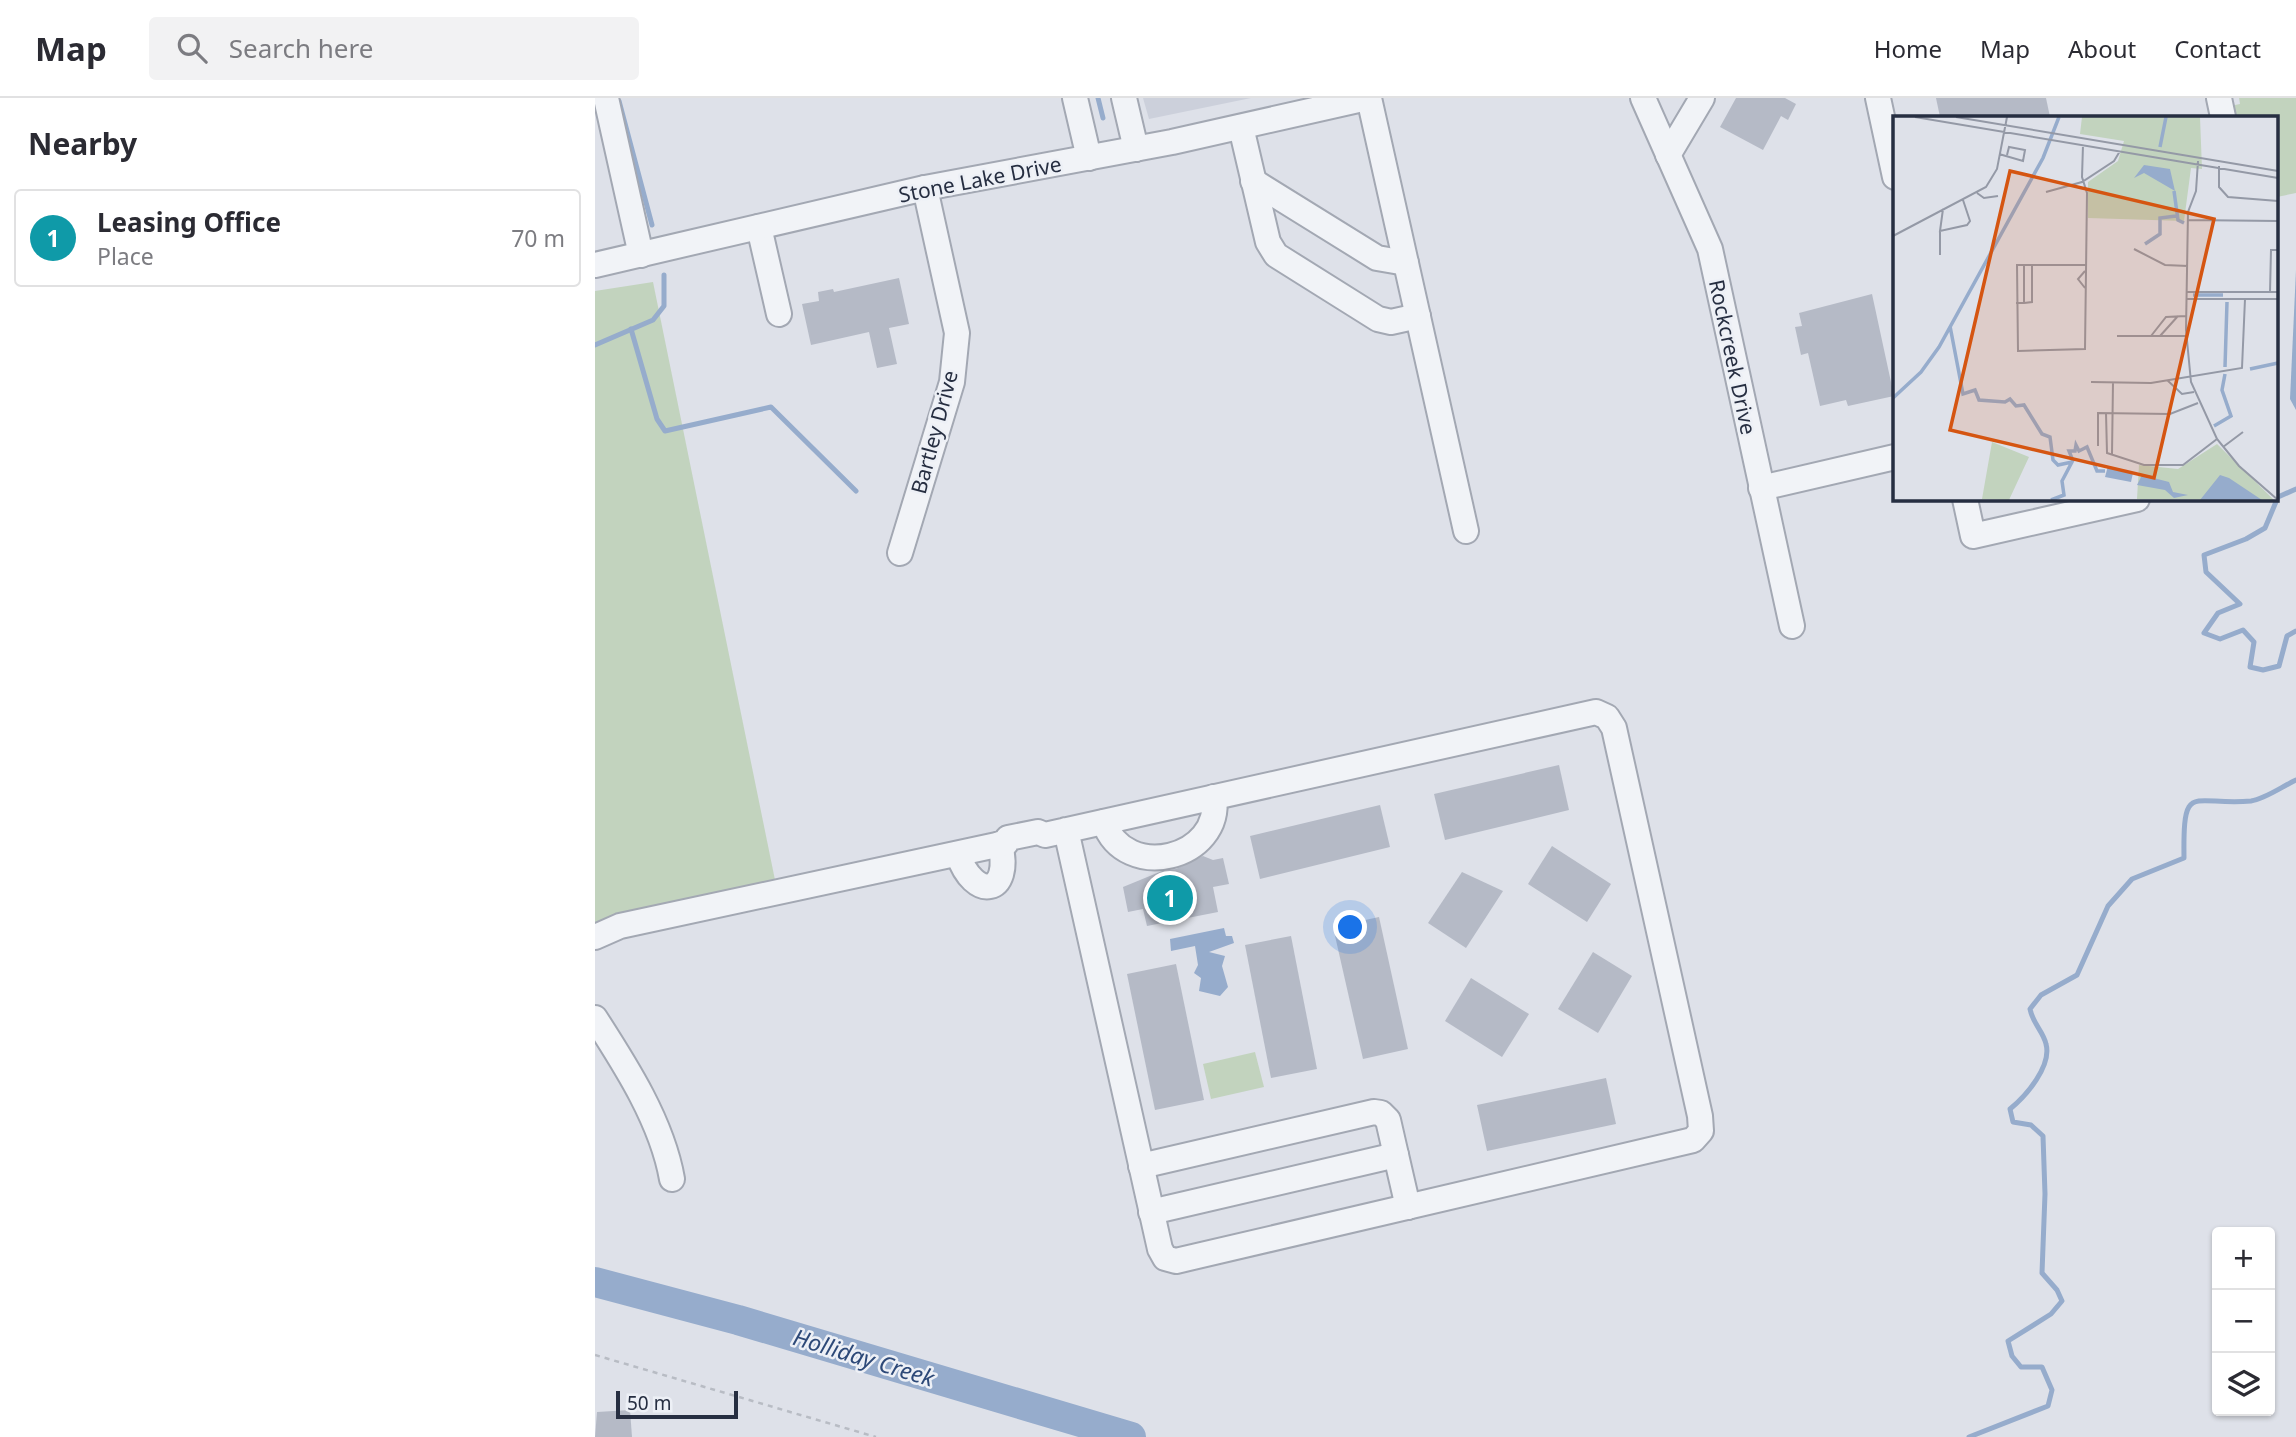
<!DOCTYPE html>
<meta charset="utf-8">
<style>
body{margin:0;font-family:"Noto Sans",sans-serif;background:#f2f2f3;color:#2b2b33}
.controls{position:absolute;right:21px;bottom:21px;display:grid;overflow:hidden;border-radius:7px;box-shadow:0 2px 5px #0004}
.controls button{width:63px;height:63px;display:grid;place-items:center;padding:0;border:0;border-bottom:2px solid #e1e1e2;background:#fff;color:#2b2b33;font:35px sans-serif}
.scale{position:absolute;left:21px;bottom:18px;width:122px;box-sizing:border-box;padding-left:7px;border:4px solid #262e41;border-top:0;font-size:19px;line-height:24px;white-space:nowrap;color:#262e41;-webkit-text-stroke:5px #edf0f6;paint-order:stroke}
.you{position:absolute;left:756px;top:830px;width:24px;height:24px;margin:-18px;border:5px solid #fff;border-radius:50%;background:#1a73e8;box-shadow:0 0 0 10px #1a73e833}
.badge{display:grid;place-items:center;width:46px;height:46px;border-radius:50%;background:#2563eb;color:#fff;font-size:23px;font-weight:700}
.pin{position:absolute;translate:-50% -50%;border:4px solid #fff;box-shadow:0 2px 7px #0006}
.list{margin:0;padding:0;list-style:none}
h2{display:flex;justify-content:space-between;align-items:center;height:91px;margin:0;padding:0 28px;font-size:30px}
h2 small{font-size:23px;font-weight:400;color:#7c7c81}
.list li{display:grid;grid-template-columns:46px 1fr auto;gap:21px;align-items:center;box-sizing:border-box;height:98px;margin:0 14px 14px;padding:0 14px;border:2px solid #e1e1e2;border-radius:7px}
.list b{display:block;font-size:26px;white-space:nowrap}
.list p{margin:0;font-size:23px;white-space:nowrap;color:#7c7c81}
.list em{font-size:23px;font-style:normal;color:#7c7c81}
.icon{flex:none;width:38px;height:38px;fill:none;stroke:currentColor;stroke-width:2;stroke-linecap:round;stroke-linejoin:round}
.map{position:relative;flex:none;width:1701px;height:1339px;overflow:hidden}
header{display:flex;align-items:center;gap:42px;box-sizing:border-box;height:98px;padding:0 35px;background:#fff;border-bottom:2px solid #e1e1e2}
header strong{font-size:33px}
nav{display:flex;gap:38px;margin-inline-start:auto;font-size:24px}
.search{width:490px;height:63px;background:#f2f2f3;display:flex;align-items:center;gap:18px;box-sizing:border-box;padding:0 24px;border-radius:7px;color:#7c7c81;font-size:26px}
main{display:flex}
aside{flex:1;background:#fff}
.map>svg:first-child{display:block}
.built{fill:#ccd0db}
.green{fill:#c2d3be}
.water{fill:#96accc}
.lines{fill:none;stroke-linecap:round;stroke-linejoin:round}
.stream{stroke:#96accc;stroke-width:5}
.river{stroke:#96accc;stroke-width:30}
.building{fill:#b5bac6}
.minor-casing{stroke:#a3a8b3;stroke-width:28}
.path{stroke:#b8bcc4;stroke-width:2.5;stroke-dasharray:5 5;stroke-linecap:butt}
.minor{stroke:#f1f3f7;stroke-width:24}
.labels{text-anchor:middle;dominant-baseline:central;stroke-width:5;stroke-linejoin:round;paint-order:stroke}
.street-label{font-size:21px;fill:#262e41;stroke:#edf0f6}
.water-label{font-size:23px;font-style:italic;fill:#2d4978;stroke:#edf0f6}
.inset-river{fill:none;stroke:#96accc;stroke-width:3.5}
.inset-road{fill:none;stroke:#9499a6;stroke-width:2}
.view{fill:#d55511;fill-opacity:0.15;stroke:#d55511;stroke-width:3.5}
.inset-edge{fill:none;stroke:#262e41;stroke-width:3.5}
</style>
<header>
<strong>Map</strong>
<div class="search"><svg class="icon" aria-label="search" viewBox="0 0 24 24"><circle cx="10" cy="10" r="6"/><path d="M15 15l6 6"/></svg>Search here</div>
<nav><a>Home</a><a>Map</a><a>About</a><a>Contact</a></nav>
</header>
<main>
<aside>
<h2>Nearby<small></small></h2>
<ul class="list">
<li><span class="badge" style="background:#0f9aa8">1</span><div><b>Leasing Office</b><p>Place</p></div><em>70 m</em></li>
</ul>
</aside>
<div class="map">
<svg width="1701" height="1339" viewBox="0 0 1701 1339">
<rect width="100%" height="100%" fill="#dee1e9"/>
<!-- built -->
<path class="built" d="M548 0H656L554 21Z"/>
<!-- green -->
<g class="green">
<path d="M1644 0H1701V95L1682 99V19H1637L1635 8 1645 6Z"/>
<path d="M58 184 180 782 0 824V193Z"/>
<path d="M660 954 669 989 616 1001 608 966Z"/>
</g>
<!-- water -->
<g class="water">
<path d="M1701 172V312L1695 301Z"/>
<path d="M629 830 631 838H637L639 845 614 854 630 858 627 868 633 889 625 898 604 893 606 880 599 875 603 867 600 848 576 853 575 841Z"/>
</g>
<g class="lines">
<!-- stream -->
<g class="stream">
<path d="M503 0 508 20"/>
<path d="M24 3 57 127"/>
<path d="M36 231 62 321 70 333 176 309 261 393"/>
<path d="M0 247 58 222 69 208V177"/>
<path d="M1701 391 1683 399 1670 430 1651 441 1609 457 1611 474 1645 506 1623 515 1609 535 1625 541 1648 532 1659 544 1655 569 1668 572 1684 568 1692 538 1701 533"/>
<path d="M1374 1339 1453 1308 1457 1292 1447 1269H1426L1417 1258 1413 1243 1456 1216 1467 1203 1462 1192 1447 1175 1450 1096 1448 1038 1436 1027 1418 1024 1415 1011C1431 998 1457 968 1451 946 1448 933 1438 926 1435 911L1446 897 1482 877 1513 808 1537 781 1589 760C1588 682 1596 708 1656 703 1670 701 1688 688 1701 682"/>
</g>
<!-- river -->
<path class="river" d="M0 1184 143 1222 536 1339"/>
</g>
<!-- building -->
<g class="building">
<path d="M1141 0H1190L1201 6 1193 22 1186 18 1168 52 1125 29Z"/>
<path d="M1341 0H1451L1455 19H1345Z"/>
<path d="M304 180 314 226 294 230 302 266 282 270 274 234 216 247 207 206 224 203 223 194 238 191 239 194Z"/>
<path d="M1277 196 1299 298 1253 308 1251 302 1225 308 1213 255 1206 257 1200 229 1207 228 1204 215Z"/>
<path d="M964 667 974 712 850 742 839 696Z"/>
<path d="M785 707 795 749 665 781 655 738Z"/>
<path d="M957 748 1016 786 992 824 933 786Z"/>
<path d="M608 758 618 762 628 760 634 786 618 789 623 814 552 828 548 811 533 814 528 789 567 773 581 771Z"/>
<path d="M867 774 908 793 871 850 833 825Z"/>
<path d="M784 819 813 951 768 961 738 829Z"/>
<path d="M696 838 722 971 676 980 650 847Z"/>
<path d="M998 854 1037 878 1003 935 963 911Z"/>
<path d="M581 866 609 1002 560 1012 532 876Z"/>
<path d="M876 880 934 916 907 959 850 923Z"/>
<path d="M1011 980 1021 1026 892 1053 882 1007Z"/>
<path d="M35 1312 37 1339H0L2 1314Z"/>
</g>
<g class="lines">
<defs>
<g id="minor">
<path d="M11 0 46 157"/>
<path d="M480 0 494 60"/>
<path d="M529 0 541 51"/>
<path d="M774 0 871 433"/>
<path d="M1048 0 1115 151 1197 528"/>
<path d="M1283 0 1300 79"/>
<path d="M1624 0 1628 19"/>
<path d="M646 29 673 144 681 157 783 221 796 224 823 218"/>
<path d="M1073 57 1107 0"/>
<path d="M658 83 782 160 811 165"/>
<path d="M164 129 184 216"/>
<path d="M0 167 330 90 577 44 772 0"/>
<path d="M1166 390 1300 359"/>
<path d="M1370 401 1378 438 1542 401"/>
<path d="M305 455 357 284 362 235 330 90"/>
<path d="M509 724C530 785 628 761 619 699"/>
<path d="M363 756C379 804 418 797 405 746"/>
<path d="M0 839 25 828 411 745 413 740 443 734 450 737 1001 614 1012 619 1019 630 1105 1018 1106 1033 1098 1042 581 1163 570 1160 565 1151 471 732"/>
<path d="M0 920C31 968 67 1024 77 1081"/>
<path d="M546 1068 779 1014 786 1015 793 1022 801 1057"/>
<path d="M556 1114 801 1057 813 1109"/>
</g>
</defs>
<!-- minor casing -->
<use href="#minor" class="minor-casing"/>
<!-- path -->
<path class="path" d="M0 1257 281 1339"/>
<!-- minor -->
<use href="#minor" class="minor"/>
</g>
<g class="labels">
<!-- street labels -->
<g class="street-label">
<text transform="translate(385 81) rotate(-11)">Stone Lake Drive</text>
<text transform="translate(1138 259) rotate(78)">Rockcreek Drive</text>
<text transform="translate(339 334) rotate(-75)">Bartley Drive</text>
</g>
<!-- water labels -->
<g class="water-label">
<text transform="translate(269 1259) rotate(17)">Holliday Creek</text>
</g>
</g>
<!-- overview -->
<g transform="translate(1298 18)">
<rect width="385" height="385" fill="#dee1e9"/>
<path d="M189 1H307L309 53 298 52 291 105 195 102V66L225 45 231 25 187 18ZM99 326 136 341 116 384 89 383ZM324 328 381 384 244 383 246 349 285 353Z" fill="#c2d3be"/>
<path d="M251 49 277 53 282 75 251 57 241 62ZM215 350 240 357 238 366 212 361ZM249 359 276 366 280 376 295 379 281 382 272 374 244 369ZM327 359 336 362 369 384H307Z" fill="#96accc"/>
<path class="inset-river" d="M267 31 273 1M281 75 285 104 291 107M252 128 267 118V102L283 100M300 179H330M57 210 70 278 82 274 86 284 112 286 117 283 123 290 131 289 149 318 157 321 160 344 165 349 179 346 169 365 171 379 158 384M332 251 334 186M357 253 385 247M0 282 28 256 46 231 150 42 166 1M321 310 338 300 329 274 332 258M180 345 176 335H182L183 329 186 335 194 331 204 355H212"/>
<path class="inset-road" d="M22 1 385 62M63 1 385 55M190 29 189 61 194 77 192 233 125 235 124 149H193M106 38 130 45 132 34 116 31 114 39M305 45 303 75 295 96 293 214 298 266 324 323 346 350 385 384M326 50V71L335 81 385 85M153 76 189 66 221 45 227 35M84 77 91 82 105 80M50 93 47 115 74 109 77 105 70 84M295 104 385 105M47 115V139M0 120 93 71 104 53 114 1M241 133 272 149 295 150M192 172 185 163 192 155M294 176H385M377 176 378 134H385M294 183H385M123 187H131V148M131 187 139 186V148M224 220H294M258 220 273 201 293 200M267 220 285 200M274 264 289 278 301 276M198 266 258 267 349 252 352 183M213 297 214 337 251 349H290L324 323M205 330V297L277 298 305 287M330 331 350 316M219 338 220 266"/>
<path class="view" d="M117 55 321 103 261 362 57 314Z"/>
<rect width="385" height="385" class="inset-edge"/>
</g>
</svg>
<div class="controls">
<button>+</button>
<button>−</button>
<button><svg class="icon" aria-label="layers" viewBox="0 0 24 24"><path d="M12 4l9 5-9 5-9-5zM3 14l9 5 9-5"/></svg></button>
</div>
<div class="scale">50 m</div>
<div class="you"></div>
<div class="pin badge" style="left:575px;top:800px;background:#0f9aa8">1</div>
</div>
</main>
